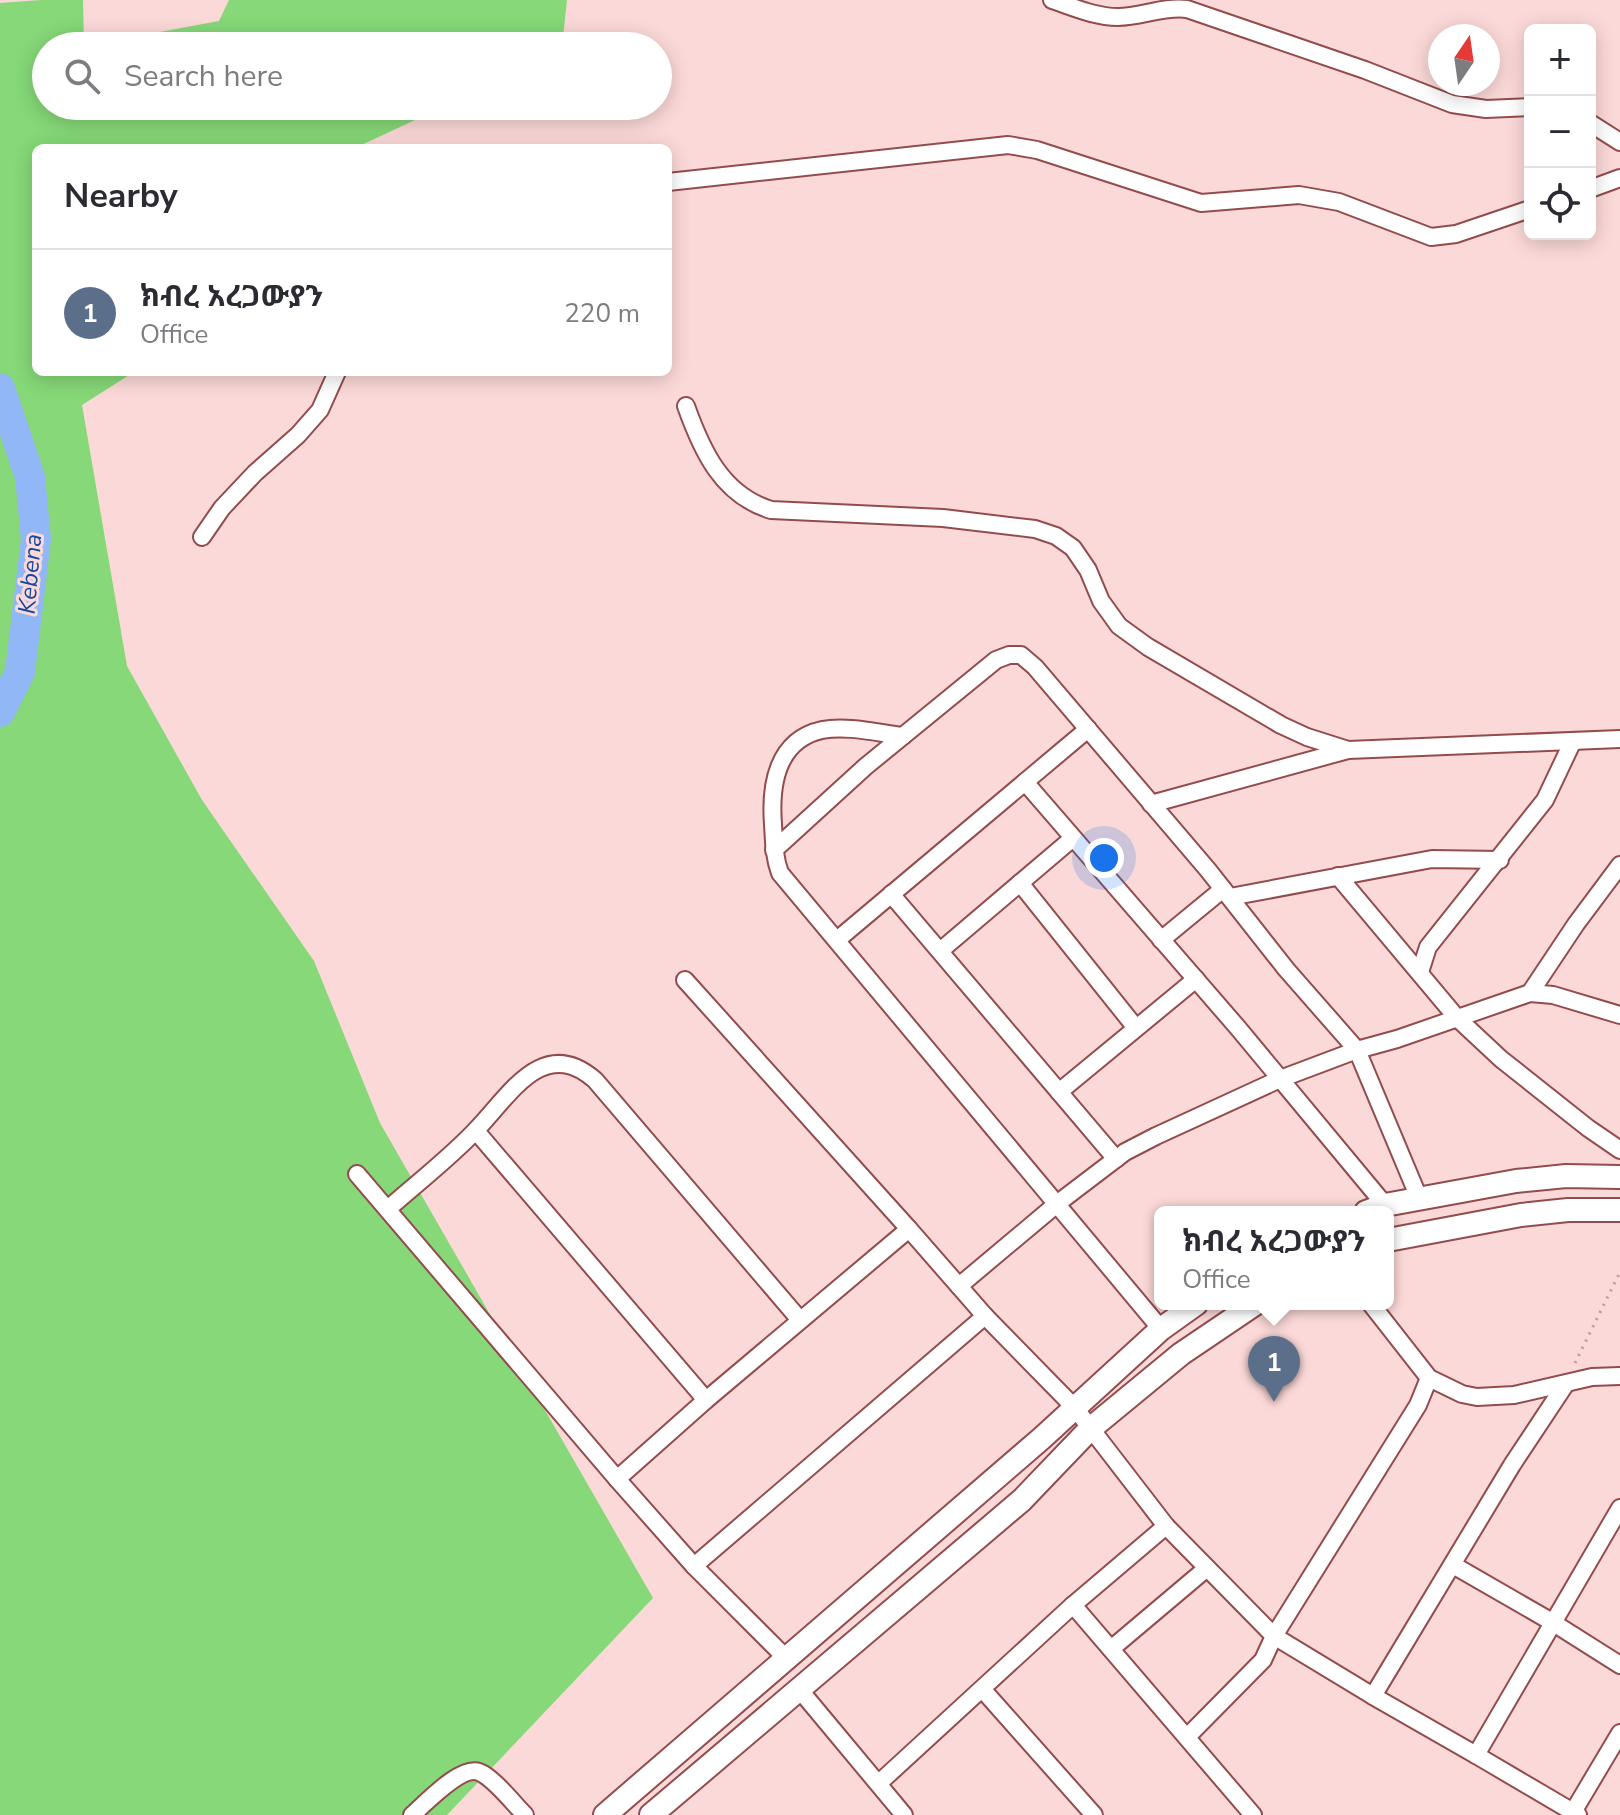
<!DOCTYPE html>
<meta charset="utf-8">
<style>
body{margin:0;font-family:"Nunito Sans","Noto Sans Ethiopic",sans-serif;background:#f7f7f7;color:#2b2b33}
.controls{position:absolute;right:24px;top:24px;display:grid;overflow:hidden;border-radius:12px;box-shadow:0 4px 20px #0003}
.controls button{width:72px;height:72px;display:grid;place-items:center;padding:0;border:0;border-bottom:2px solid #e1e1e2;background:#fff;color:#2b2b33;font:40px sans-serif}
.compass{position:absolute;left:1428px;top:24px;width:72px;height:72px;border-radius:50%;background:#fff;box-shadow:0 4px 20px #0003;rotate:13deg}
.you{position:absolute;left:1104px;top:858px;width:28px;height:28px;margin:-20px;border:6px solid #fff;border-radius:50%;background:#1a73e8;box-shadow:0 0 0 12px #1a73e833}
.badge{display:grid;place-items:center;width:52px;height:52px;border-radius:50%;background:#287277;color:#fff;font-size:26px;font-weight:700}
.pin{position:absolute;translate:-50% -66px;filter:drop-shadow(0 2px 4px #0008)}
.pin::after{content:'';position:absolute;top:42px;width:28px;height:24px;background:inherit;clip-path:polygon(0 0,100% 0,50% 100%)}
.popup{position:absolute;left:1154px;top:1206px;width:240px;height:104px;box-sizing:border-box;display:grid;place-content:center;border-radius:12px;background:#fff;filter:drop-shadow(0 2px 6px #0005);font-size:26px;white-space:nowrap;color:#7c7c81}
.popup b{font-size:30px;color:#2b2b33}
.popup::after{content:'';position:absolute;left:50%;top:100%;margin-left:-16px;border:16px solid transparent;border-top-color:#fff}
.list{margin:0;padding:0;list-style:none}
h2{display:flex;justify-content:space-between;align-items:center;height:104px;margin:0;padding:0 32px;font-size:34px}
h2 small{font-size:26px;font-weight:400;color:#7c7c81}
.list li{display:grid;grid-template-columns:52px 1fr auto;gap:24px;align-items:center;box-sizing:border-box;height:128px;padding:0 32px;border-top:2px solid #e1e1e2}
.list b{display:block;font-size:30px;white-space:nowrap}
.list p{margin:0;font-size:26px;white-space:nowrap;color:#7c7c81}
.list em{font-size:26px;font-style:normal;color:#7c7c81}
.icon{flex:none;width:44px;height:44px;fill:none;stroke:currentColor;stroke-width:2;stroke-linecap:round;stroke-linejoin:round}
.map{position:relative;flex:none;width:1620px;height:1815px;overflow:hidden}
.search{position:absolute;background:#fff;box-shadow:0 4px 20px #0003;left:32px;top:32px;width:640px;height:88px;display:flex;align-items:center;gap:20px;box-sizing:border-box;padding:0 28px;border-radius:44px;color:#7c7c81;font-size:30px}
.panel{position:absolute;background:#fff;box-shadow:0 4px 20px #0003;left:32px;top:144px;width:640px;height:232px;border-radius:12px}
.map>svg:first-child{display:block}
.green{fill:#86d878}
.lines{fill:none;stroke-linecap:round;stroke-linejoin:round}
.river{stroke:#91b7f6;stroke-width:30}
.street-casing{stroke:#934c4d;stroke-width:20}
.secondary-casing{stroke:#934c4d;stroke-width:26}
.path{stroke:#bd9b9a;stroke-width:3;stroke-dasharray:2 6;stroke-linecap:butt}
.street{stroke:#fff;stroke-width:16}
.secondary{stroke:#fff;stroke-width:22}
.labels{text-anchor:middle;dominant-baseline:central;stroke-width:6;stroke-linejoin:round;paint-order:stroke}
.water-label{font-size:24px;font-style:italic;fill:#1348a3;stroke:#fbd9d8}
</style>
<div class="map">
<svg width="1620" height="1815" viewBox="0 0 1620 1815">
<rect width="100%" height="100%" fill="#fbd9d8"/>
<!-- green -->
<path class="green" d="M41 0H83L84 46 219 21 229 0H567L562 46H46V106H445L355 148H36V372H134L82 405 127 666 202 800 314 961 380 1123 653 1598 447 1815H0V3Z"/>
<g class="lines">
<!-- river -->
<path class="river" d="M0 388 30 477 36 539 20 672 0 712"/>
<defs>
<g id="street">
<path d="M1052 0C1073 7 1095 17 1118 17 1141 17 1163 6 1187 9L1365 70 1452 104 1486 109 1530 107"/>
<path d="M1590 123 1620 142"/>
<path d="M668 182 1008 145 1037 150 1201 203 1299 195 1339 202 1431 237 1456 234 1530 209"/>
<path d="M1590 189 1620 178"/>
<path d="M686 406C702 451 722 495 771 510L943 518 1035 529 1056 536 1073 548 1088 570 1101 601 1119 626 1148 647 1281 725 1307 737 1348 750"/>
<path d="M202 537 222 508 255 473 298 435 320 410 337 372"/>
<path d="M903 736C878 733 847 725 822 730 777 740 770 785 773 824 774 841 774 857 780 873L1161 1329"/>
<path d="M1025 782 1238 1028 1385 1205"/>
<path d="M1151 804 1348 750 1620 739"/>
<path d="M774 850 865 767 996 660 1009 655H1021L1035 667 1208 870 1286 969 1357 1050 1419 1198"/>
<path d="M1338 876 1457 1018 1501 1059 1588 1128 1620 1150"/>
<path d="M1020 883 1136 1028"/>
<path d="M891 894 1116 1159"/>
<path d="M1230 897 1432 859 1500 860"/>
<path d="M837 940 1088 729"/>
<path d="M1161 940 1223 889"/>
<path d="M940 951 1073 838"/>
<path d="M1420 972 1428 947 1545 800 1572 743"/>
<path d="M685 980 909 1229"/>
<path d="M1530 993 1576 924 1620 865"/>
<path d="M1059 1092 1196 979"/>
<path d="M476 1131 706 1400"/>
<path d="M357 1174 617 1479 694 1566 786 1658"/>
<path d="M389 1208C417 1183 451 1157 477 1129 510 1095 543 1035 595 1080L800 1320"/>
<path d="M959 1286 1058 1203 1125 1152 1156 1136 1280 1079 1357 1050 1397 1039 1530 993 1553 995 1620 1015"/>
<path d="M1371 1304 1429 1378 1462 1394 1477 1397 1514 1395 1592 1377 1620 1376"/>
<path d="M1565 1385 1512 1465 1373 1696 1476 1755 1620 1508"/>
<path d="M617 1479 706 1400 909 1229 985 1316 1075 1408 1166 1526 1274 1636 1263 1660 1187 1737"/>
<path d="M1453 1565 1552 1622 1620 1665"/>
<path d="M694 1566 985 1316"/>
<path d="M1073 1605 1253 1815"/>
<path d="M1111 1649 1207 1568"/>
<path d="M799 1689 904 1815"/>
<path d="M983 1690 1094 1815"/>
<path d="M1373 1696 1274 1636 1418 1405 1429 1378"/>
<path d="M1476 1755 1578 1815"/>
<path d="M879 1783 1073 1605 1166 1526"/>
<path d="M1573 1812 1620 1733"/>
<path d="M412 1815C426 1803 461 1765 479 1772 493 1777 514 1804 525 1815"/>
</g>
<g id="secondary">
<path d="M1366 1212 1385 1205 1516 1181 1566 1176 1620 1177"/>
<path d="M1388 1240 1521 1215 1568 1210H1620"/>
<path d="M605 1815 1042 1438 1161 1329 1196 1304"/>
<path d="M651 1815 1022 1500 1090 1429 1181 1354 1255 1304"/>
</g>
</defs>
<!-- street casing -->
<use href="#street" class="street-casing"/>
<!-- secondary casing -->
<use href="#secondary" class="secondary-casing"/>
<!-- path -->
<path class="path" d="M1575 1363 1620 1272"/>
<!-- street -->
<use href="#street" class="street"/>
<!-- secondary -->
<use href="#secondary" class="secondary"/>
</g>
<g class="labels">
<!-- water labels -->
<g class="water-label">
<text transform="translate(30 574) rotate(-85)">Kebena</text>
</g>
</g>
</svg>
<div class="controls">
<button>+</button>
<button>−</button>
<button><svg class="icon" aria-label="locate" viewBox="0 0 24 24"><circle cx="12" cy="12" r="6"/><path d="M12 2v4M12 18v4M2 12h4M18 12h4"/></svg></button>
</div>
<svg class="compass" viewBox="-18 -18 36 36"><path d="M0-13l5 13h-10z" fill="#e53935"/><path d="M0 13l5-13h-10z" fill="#7c7c81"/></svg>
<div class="you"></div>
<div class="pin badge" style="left:1274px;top:1402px;background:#5c6f8a">1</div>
<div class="popup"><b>ክብረ አረጋውያን</b>Office</div>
<div class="search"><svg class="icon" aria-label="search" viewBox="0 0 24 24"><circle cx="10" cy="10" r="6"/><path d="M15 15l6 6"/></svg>Search here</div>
<section class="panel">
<h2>Nearby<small></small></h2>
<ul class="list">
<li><span class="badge" style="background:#5c6f8a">1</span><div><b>ክብረ አረጋውያን</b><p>Office</p></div><em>220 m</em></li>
</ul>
</section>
</div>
